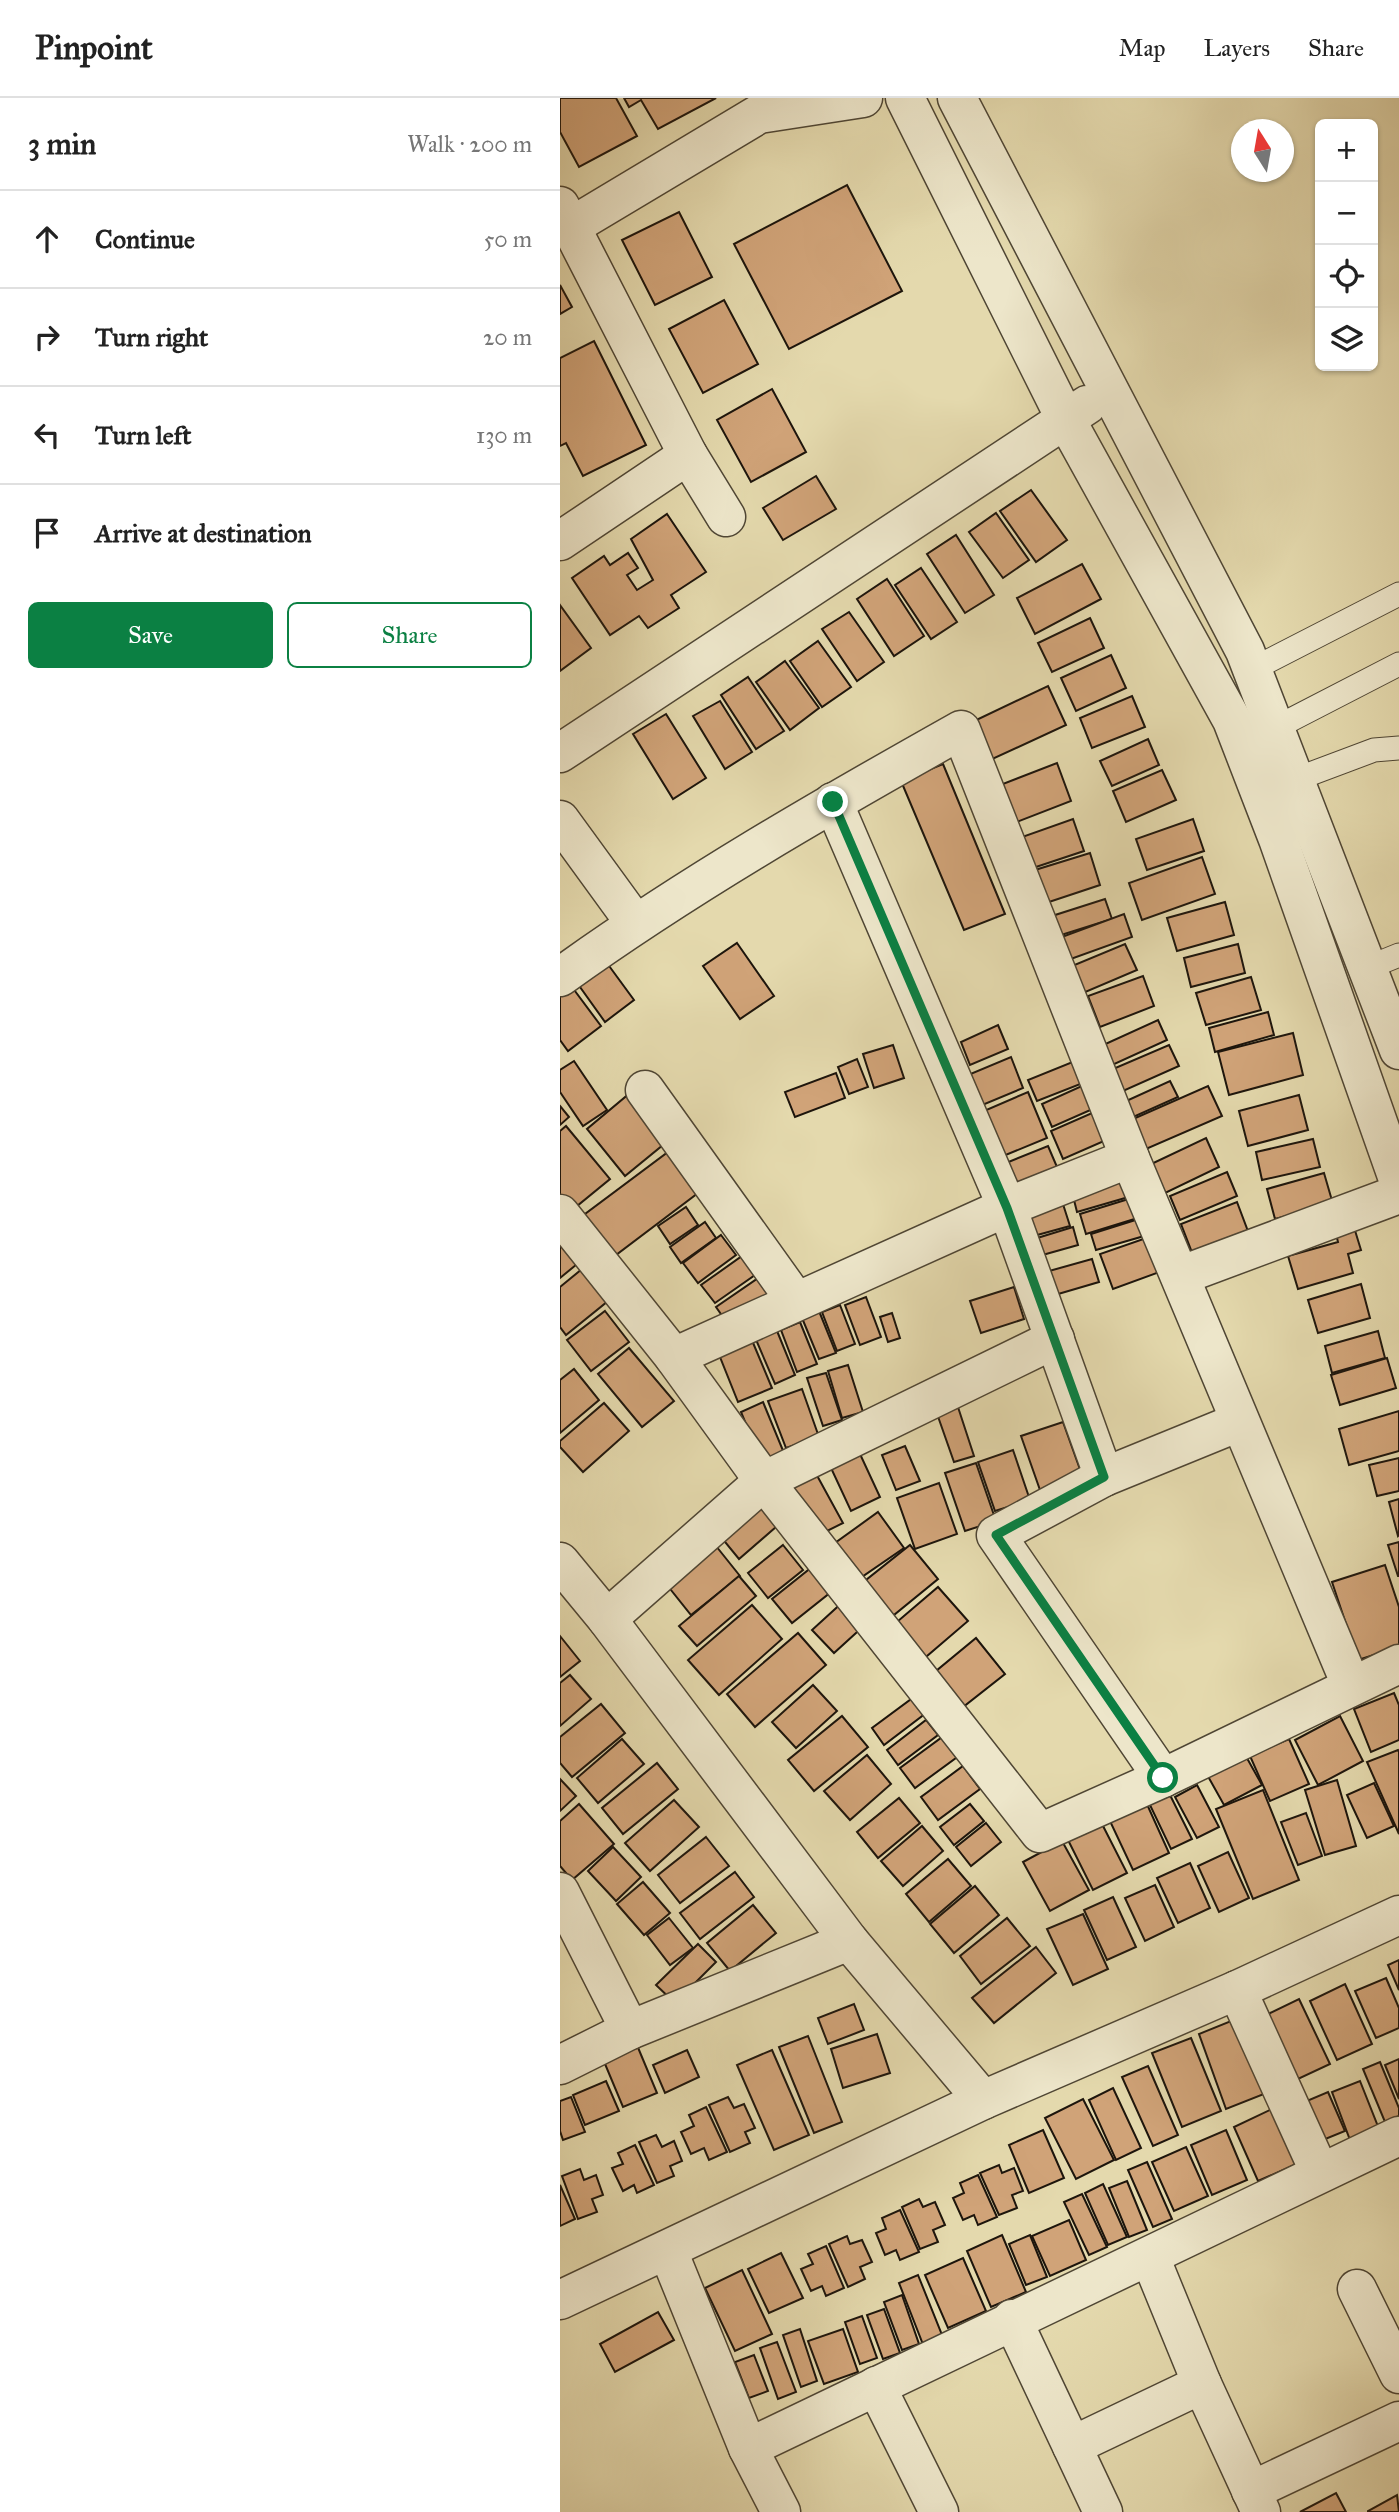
<!DOCTYPE html>
<meta charset="utf-8">
<style>
body{margin:0;font-family:"IM FELL Great Primer",serif;background:#f6f6f6;color:#222}
.controls{position:absolute;right:21px;top:21px;display:grid;overflow:hidden;border-radius:10px;box-shadow:0 2px 5px #0004}
.controls button{width:63px;height:63px;display:grid;place-items:center;padding:0;border:0;border-bottom:2px solid #e0e0e0;background:#fff;color:#222;font:35px sans-serif}
.compass{position:absolute;left:671px;top:21px;width:63px;height:63px;border-radius:50%;background:#fff;box-shadow:0 2px 5px #0004;rotate:349deg}
.stop{position:absolute;width:21px;height:21px;margin:-16px;border:5px solid #0b8043;border-radius:50%;background:#fff}
.stop.end{background:#0b8043;border-color:#fff;box-shadow:0 2px 7px #0008}
.list{margin:0;padding:0;list-style:none}
h2{display:flex;justify-content:space-between;align-items:center;height:91px;margin:0;padding:0 28px;font-size:30px}
h2 small{font-size:23px;font-weight:400;color:#767676}
.list li{display:grid;grid-template-columns:46px 1fr auto;gap:21px;align-items:center;box-sizing:border-box;height:98px;padding:0 28px;border-top:2px solid #e0e0e0}
.list b{display:block;font-size:26px;white-space:nowrap}
.list em{font-size:23px;font-style:normal;color:#767676}
.actions{display:flex;gap:14px;padding:21px 28px}
.actions a{flex:1;padding:16px 0;border:2px solid #0b8043;border-radius:10px;text-align:center;font-size:24px;color:#0b8043}
.actions .main{background:#0b8043;color:#fff}
.icon{flex:none;width:38px;height:38px;fill:none;stroke:currentColor;stroke-width:2;stroke-linecap:round;stroke-linejoin:round}
.map{position:relative;flex:none;width:839px;height:2414px;overflow:hidden}
header{display:flex;align-items:center;gap:42px;box-sizing:border-box;height:98px;padding:0 35px;background:#fff;border-bottom:2px solid #e0e0e0}
header strong{font-size:33px}
nav{display:flex;gap:38px;margin-inline-start:auto;font-size:24px}
main{display:flex}
aside{flex:1;background:#fff}
.map>svg:first-child{display:block}
.building{fill:#d0a378;stroke:#1d150c;stroke-width:2}
.lines{fill:none;stroke-linecap:round;stroke-linejoin:round}
.service-casing{stroke:#4f4634;stroke-width:25}
.minor-casing{stroke:#4f4634;stroke-width:41}
.tertiary-casing{stroke:#4f4634;stroke-width:41}
.service{stroke:#ede6ca;stroke-width:23}
.minor{stroke:#ede6ca;stroke-width:38}
.tertiary{stroke:#ede6ca;stroke-width:38}
.route{stroke:#0b8043;stroke-width:9}
</style>
<header>
<strong>Pinpoint</strong>
<nav><a>Map</a><a>Layers</a><a>Share</a></nav>
</header>
<main>
<aside>
<h2>3 min<small>Walk · 200 m</small></h2>
<ul class="list">
<li><svg class="icon" aria-label="ahead" viewBox="0 0 24 24"><path d="M12 20V5M6 11l6-6 6 6"/></svg><div><b>Continue</b></div><em>50 m</em></li>
<li><svg class="icon" aria-label="right" viewBox="0 0 24 24"><path d="M7 20v-9h11M14 6l5 5-5 5"/></svg><div><b>Turn right</b></div><em>20 m</em></li>
<li><svg class="icon" aria-label="left" viewBox="0 0 24 24"><path d="M17 20v-9H6M10 6l-5 5 5 5"/></svg><div><b>Turn left</b></div><em>130 m</em></li>
<li><svg class="icon" aria-label="arrive" viewBox="0 0 24 24"><path d="M6 21V4h12l-3 4 3 4H6"/></svg><div><b>Arrive at destination</b></div></li>
</ul>
<div class="actions"><a class="main">Save</a><a>Share</a></div>
</aside>
<div class="map">
<svg width="839" height="2414" viewBox="0 0 839 2414">
<rect width="100%" height="100%" fill="#e4d9ad"/>
<filter id="stains"><feTurbulence type="fractalNoise" baseFrequency=".00286" numOctaves="4"/><feColorMatrix values="0 0 0 0 .2 0 0 0 0 .09 0 0 0 0 .02 0 0 0 .5 -.17"/></filter>
<radialGradient id="worn" r=".72"><stop offset=".6" stop-color="#630" stop-opacity="0"/><stop offset="1" stop-color="#630" stop-opacity=".3"/></radialGradient>
<!-- building -->
<g class="building">
<path d="M0 0H56L77 38 19 69 0 34Z"/>
<path d="M64 0H156L98 31 81 2 69 9Z"/>
<path d="M287 87 342 193 229 251 174 146Z"/>
<path d="M119 114 152 179 95 207 62 142Z"/>
<path d="M0 187 12 209 0 216Z"/>
<path d="M164 202 198 266 143 295 109 231Z"/>
<path d="M34 243 86 347 23 378 6 345 0 348V260Z"/>
<path d="M212 291 246 354 191 384 157 322Z"/>
<path d="M256 378 276 411 223 442 203 410Z"/>
<path d="M471 392 507 442 476 464 440 413Z"/>
<path d="M436 415 469 462 443 480 409 434Z"/>
<path d="M107 416 146 474 111 497 119 510 88 530 79 518 50 537 12 480 44 458 50 467 68 455 78 470 67 477 77 492 93 482 71 441Z"/>
<path d="M396 437 434 497 405 515 367 456Z"/>
<path d="M522 466 541 501 475 536 457 500Z"/>
<path d="M361 470 397 524 371 541 335 487Z"/>
<path d="M327 481 364 538 334 558 297 501Z"/>
<path d="M0 507 31 550 0 573Z"/>
<path d="M289 514 324 564 297 583 262 531Z"/>
<path d="M530 520 544 550 492 574 478 545Z"/>
<path d="M258 543 291 589 262 609 230 563Z"/>
<path d="M551 557 566 590 516 613 501 580Z"/>
<path d="M225 563 259 610 230 632 196 584Z"/>
<path d="M188 579 224 633 196 651 161 597Z"/>
<path d="M488 588 506 627 428 663 410 625Z"/>
<path d="M572 598 585 629 532 650 520 620Z"/>
<path d="M160 603 192 654 165 671 133 618Z"/>
<path d="M106 616 146 680 113 701 73 636Z"/>
<path d="M588 641 599 667 552 688 540 663Z"/>
<path d="M497 665 511 703 449 727 435 689Z"/>
<path d="M383 666 445 816 404 832 341 683Z"/>
<path d="M602 672 616 702 566 724 553 693Z"/>
<path d="M513 721 524 753 473 770 462 739Z"/>
<path d="M633 721 644 753 587 772 576 741Z"/>
<path d="M530 755 540 787 486 805 475 772Z"/>
<path d="M642 759 655 796 582 822 569 785Z"/>
<path d="M545 801 552 821 498 838 492 818Z"/>
<path d="M665 804 674 837 617 853 607 820Z"/>
<path d="M564 816 572 839 508 862 499 840Z"/>
<path d="M177 845 214 898 180 921 143 868Z"/>
<path d="M565 846 577 872 523 895 512 868Z"/>
<path d="M678 846 685 875 631 889 624 860Z"/>
<path d="M44 861 74 902 45 924 15 882Z"/>
<path d="M583 878 594 908 540 929 528 898Z"/>
<path d="M691 879 701 912 646 927 636 895Z"/>
<path d="M9 885 41 928 8 953 0 942V891Z"/>
<path d="M708 914 714 937 655 954 649 930Z"/>
<path d="M598 922 607 942 550 968 541 948Z"/>
<path d="M438 927 448 951 410 967 401 944Z"/>
<path d="M733 935 743 977 669 997 658 954Z"/>
<path d="M333 947 344 980 314 990 303 956Z"/>
<path d="M609 947 619 968 563 993 553 971Z"/>
<path d="M451 959 463 990 420 1008 408 977Z"/>
<path d="M297 961 308 989 289 996 278 969Z"/>
<path d="M14 963 47 1012 23 1028 0 994V972Z"/>
<path d="M515 963 523 985 477 1003 468 982Z"/>
<path d="M276 975 285 1000 235 1019 225 994Z"/>
<path d="M610 983 618 999 571 1020 564 1004Z"/>
<path d="M524 987 535 1010 492 1029 482 1006Z"/>
<path d="M648 988 662 1018 586 1051 573 1021Z"/>
<path d="M468 994 487 1040 436 1061 417 1016Z"/>
<path d="M70 995 109 1042 65 1078 27 1031Z"/>
<path d="M739 997 748 1032 688 1048 679 1013Z"/>
<path d="M0 1008 9 1019 0 1027Z"/>
<path d="M548 1008 560 1036 503 1061 491 1033Z"/>
<path d="M6 1028 50 1081 6 1117 0 1110V1033Z"/>
<path d="M646 1040 659 1069 601 1097 587 1068Z"/>
<path d="M753 1041 760 1069 702 1082 696 1054Z"/>
<path d="M488 1048 500 1076 453 1096 441 1067Z"/>
<path d="M108 1054 138 1095 48 1163 17 1122Z"/>
<path d="M667 1074 677 1098 620 1122 610 1098Z"/>
<path d="M764 1075 773 1106 715 1121 707 1091Z"/>
<path d="M566 1078 572 1098 517 1114 512 1094Z"/>
<path d="M575 1099 581 1119 526 1136 520 1116Z"/>
<path d="M502 1103 510 1128 470 1139 463 1113Z"/>
<path d="M677 1104 689 1136 633 1157 621 1126Z"/>
<path d="M126 1109 138 1127 110 1146 98 1128Z"/>
<path d="M585 1119 591 1136 536 1152 531 1136Z"/>
<path d="M145 1124 156 1140 121 1165 110 1149Z"/>
<path d="M793 1126 801 1152 788 1156 793 1175 738 1191 728 1158 778 1144 775 1132Z"/>
<path d="M513 1129 518 1147 479 1158 474 1141Z"/>
<path d="M161 1137 176 1157 138 1185 123 1165Z"/>
<path d="M0 1138 22 1162 0 1180Z"/>
<path d="M592 1138 605 1172 553 1191 540 1156Z"/>
<path d="M182 1158 195 1177 155 1205 141 1187Z"/>
<path d="M532 1161 539 1184 488 1199 482 1175Z"/>
<path d="M22 1171 48 1203 6 1237 0 1229V1189Z"/>
<path d="M204 1176 216 1192 168 1226 156 1209Z"/>
<path d="M801 1186 810 1220 758 1235 748 1202Z"/>
<path d="M454 1189 464 1221 421 1235 410 1203Z"/>
<path d="M306 1199 321 1239 300 1247 285 1207Z"/>
<path d="M280 1207 295 1246 277 1253 262 1214Z"/>
<path d="M45 1213 69 1244 31 1273 7 1242Z"/>
<path d="M259 1213 276 1255 259 1261 242 1220Z"/>
<path d="M332 1215 340 1240 328 1244 320 1219Z"/>
<path d="M240 1224 257 1266 237 1274 221 1232Z"/>
<path d="M215 1228 235 1277 215 1286 194 1237Z"/>
<path d="M818 1233 825 1260 772 1275 765 1248Z"/>
<path d="M191 1240 212 1290 178 1304 158 1254Z"/>
<path d="M69 1250 114 1303 82 1329 38 1276Z"/>
<path d="M827 1260 836 1290 780 1307 771 1277Z"/>
<path d="M288 1267 303 1314 282 1320 268 1273Z"/>
<path d="M14 1271 39 1302 0 1335V1282Z"/>
<path d="M266 1275 282 1322 263 1328 247 1280Z"/>
<path d="M242 1291 259 1339 226 1350 208 1303Z"/>
<path d="M396 1303 414 1358 394 1364 375 1310Z"/>
<path d="M203 1304 224 1355 202 1365 181 1314Z"/>
<path d="M44 1305 69 1333 23 1374 0 1349V1343Z"/>
<path d="M839 1313V1353L789 1367 779 1331Z"/>
<path d="M503 1324 522 1377 480 1392 461 1338Z"/>
<path d="M345 1348 360 1383 336 1392 322 1357Z"/>
<path d="M453 1352 470 1402 435 1413 418 1364Z"/>
<path d="M300 1356 320 1399 291 1413 271 1370Z"/>
<path d="M839 1360V1393L817 1398 809 1367Z"/>
<path d="M416 1365 436 1423 405 1433 385 1375Z"/>
<path d="M254 1372 283 1425 257 1438 228 1385Z"/>
<path d="M379 1385 397 1436 355 1451 337 1400Z"/>
<path d="M202 1395 224 1422 179 1461 156 1433Z"/>
<path d="M839 1401V1437L838 1438 829 1404Z"/>
<path d="M318 1414 344 1450 293 1485 268 1450Z"/>
<path d="M839 1444V1478H838L828 1447Z"/>
<path d="M223 1447 243 1472 208 1500 188 1475Z"/>
<path d="M350 1447 378 1481 329 1521 301 1486Z"/>
<path d="M156 1448 180 1478 131 1517 107 1487Z"/>
<path d="M825 1467 839 1509V1549L798 1562 772 1484Z"/>
<path d="M252 1469 271 1494 232 1525 212 1501Z"/>
<path d="M179 1478 196 1498 137 1548 119 1528Z"/>
<path d="M378 1489 408 1523 360 1564 331 1529Z"/>
<path d="M285 1502 307 1525 274 1555 252 1532Z"/>
<path d="M192 1507 222 1541 159 1597 128 1562Z"/>
<path d="M238 1535 266 1567 195 1629 167 1596Z"/>
<path d="M0 1538 20 1563 0 1579Z"/>
<path d="M416 1540 445 1576 398 1613 370 1578Z"/>
<path d="M10 1577 31 1601 0 1628V1585Z"/>
<path d="M253 1587 277 1613 236 1650 212 1624Z"/>
<path d="M834 1595 839 1607V1642L811 1654 794 1611Z"/>
<path d="M358 1596 370 1612 324 1647 312 1630Z"/>
<path d="M41 1606 65 1635 12 1679 0 1665V1639Z"/>
<path d="M282 1618 308 1649 254 1693 228 1662Z"/>
<path d="M780 1618 803 1663 758 1687 735 1642Z"/>
<path d="M366 1622 378 1637 338 1667 327 1652Z"/>
<path d="M385 1637 400 1657 355 1690 340 1670Z"/>
<path d="M62 1641 84 1666 38 1705 17 1680Z"/>
<path d="M729 1641 749 1686 710 1703 690 1658Z"/>
<path d="M838 1652 839 1654V1736L807 1664Z"/>
<path d="M683 1653 702 1687 664 1707 645 1673Z"/>
<path d="M307 1657 331 1686 290 1722 264 1693Z"/>
<path d="M97 1665 118 1691 63 1736 42 1710Z"/>
<path d="M403 1668 420 1691 378 1722 361 1699Z"/>
<path d="M0 1681 16 1698 0 1713Z"/>
<path d="M777 1682 796 1748 765 1757 745 1692Z"/>
<path d="M814 1685 834 1728 807 1740 787 1697Z"/>
<path d="M637 1687 659 1729 637 1740 615 1699Z"/>
<path d="M703 1692 739 1782 693 1801 656 1711Z"/>
<path d="M609 1695 632 1741 611 1751 589 1705Z"/>
<path d="M339 1700 360 1725 318 1760 297 1734Z"/>
<path d="M114 1702 139 1729 90 1773 65 1745Z"/>
<path d="M586 1704 609 1755 573 1772 549 1721Z"/>
<path d="M19 1706 54 1746 12 1782 0 1768V1723Z"/>
<path d="M410 1706 424 1723 394 1747 380 1729Z"/>
<path d="M746 1715 762 1758 738 1767 721 1724Z"/>
<path d="M541 1724 567 1775 533 1792 507 1740Z"/>
<path d="M426 1725 441 1744 411 1768 396 1749Z"/>
<path d="M362 1728 383 1753 343 1788 321 1763Z"/>
<path d="M146 1739 169 1768 120 1805 98 1777Z"/>
<path d="M502 1743 529 1792 490 1813 463 1764Z"/>
<path d="M53 1749 81 1779 56 1803 28 1773Z"/>
<path d="M668 1754 689 1800 659 1814 638 1768Z"/>
<path d="M388 1761 411 1788 369 1824 346 1796Z"/>
<path d="M630 1765 650 1810 618 1825 597 1780Z"/>
<path d="M175 1774 194 1799 140 1841 120 1815Z"/>
<path d="M83 1784 110 1815 84 1837 57 1806Z"/>
<path d="M595 1787 614 1829 585 1843 565 1800Z"/>
<path d="M415 1788 439 1817 394 1855 370 1826Z"/>
<path d="M553 1799 576 1849 547 1862 524 1812Z"/>
<path d="M193 1807 216 1835 170 1873 147 1845Z"/>
<path d="M523 1816 548 1871 513 1887 487 1831Z"/>
<path d="M109 1820 133 1850 110 1867 87 1837Z"/>
<path d="M447 1820 470 1848 421 1886 400 1858Z"/>
<path d="M138 1846 156 1864 115 1905 96 1887Z"/>
<path d="M476 1849 496 1875 434 1925 412 1900Z"/>
<path d="M839 1862V1892L828 1867Z"/>
<path d="M826 1880 839 1910V1930L816 1940 795 1893Z"/>
<path d="M785 1886 812 1946 777 1962 750 1903Z"/>
<path d="M739 1901 770 1966 738 1981 706 1917Z"/>
<path d="M294 1906 304 1932 268 1946 258 1920Z"/>
<path d="M676 1921 704 1996 666 2011 639 1936Z"/>
<path d="M317 1936 330 1975 283 1990 271 1951Z"/>
<path d="M248 1938 282 2024 254 2035 219 1949Z"/>
<path d="M74 1940 97 1995 63 2009 40 1954Z"/>
<path d="M631 1940 661 2013 622 2029 592 1955Z"/>
<path d="M127 1952 139 1979 105 1995 93 1967Z"/>
<path d="M212 1952 249 2037 214 2052 177 1967Z"/>
<path d="M839 1961V2001L825 1967Z"/>
<path d="M820 1964 839 2010V2018L825 2024 803 1971Z"/>
<path d="M588 1968 618 2037 593 2048 562 1979Z"/>
<path d="M46 1983 59 2013 25 2027 13 1997Z"/>
<path d="M800 1983 819 2031 790 2042 772 1994Z"/>
<path d="M553 1990 581 2050 556 2062 529 2002Z"/>
<path d="M768 1994 785 2033 758 2044 742 2005Z"/>
<path d="M11 1999 25 2034 3 2042 0 2033V2003Z"/>
<path d="M168 1999 174 2010 184 2006 195 2030 185 2034 190 2045 170 2054 149 2007Z"/>
<path d="M523 2001 554 2062 516 2081 485 2020Z"/>
<path d="M146 2009 167 2054 149 2062 144 2050 131 2056 121 2034 134 2028 129 2017Z"/>
<path d="M712 2011 737 2066 698 2083 674 2029Z"/>
<path d="M483 2032 504 2080 469 2095 449 2047Z"/>
<path d="M666 2032 687 2082 652 2097 631 2047Z"/>
<path d="M96 2037 102 2049 114 2043 122 2063 110 2068 114 2078 97 2085 79 2044Z"/>
<path d="M75 2047 94 2087 77 2095 74 2087 63 2093 52 2070 63 2066 58 2055Z"/>
<path d="M626 2049 648 2098 614 2113 592 2064Z"/>
<path d="M587 2064 612 2121 593 2129 568 2072Z"/>
<path d="M439 2067 442 2075 454 2070 463 2093 452 2097 457 2110 439 2117 420 2075Z"/>
<path d="M20 2071 24 2082 36 2077 43 2097 32 2101 37 2114 18 2121 2 2078Z"/>
<path d="M418 2077 437 2119 418 2127 414 2117 403 2122 393 2100 404 2095 400 2085Z"/>
<path d="M567 2083 587 2132 569 2139 549 2090Z"/>
<path d="M543 2086 567 2139 548 2147 525 2095Z"/>
<path d="M0 2087 15 2121 0 2128Z"/>
<path d="M522 2096 547 2149 529 2157 504 2104Z"/>
<path d="M359 2101 363 2109 375 2104 385 2127 373 2132 378 2144 360 2151 342 2109Z"/>
<path d="M340 2112 359 2154 340 2162 336 2152 325 2157 316 2135 326 2131 322 2120Z"/>
<path d="M509 2122 526 2162 490 2178 472 2138Z"/>
<path d="M442 2137 466 2194 431 2209 407 2153Z"/>
<path d="M470 2137 487 2179 466 2187 449 2146Z"/>
<path d="M287 2138 290 2146 302 2142 312 2164 300 2169 305 2181 288 2189 269 2146Z"/>
<path d="M266 2148 284 2190 266 2198 262 2188 251 2193 241 2171 253 2166 248 2156Z"/>
<path d="M221 2155 243 2200 209 2215 188 2171Z"/>
<path d="M403 2160 426 2213 388 2230 365 2177Z"/>
<path d="M182 2172 212 2236 175 2253 145 2190Z"/>
<path d="M358 2177 384 2242 364 2249 339 2185Z"/>
<path d="M342 2197 359 2246 342 2252 324 2204Z"/>
<path d="M324 2211 340 2255 323 2261 307 2217Z"/>
<path d="M98 2214 114 2242 55 2274 40 2246Z"/>
<path d="M302 2218 317 2260 300 2266 285 2224Z"/>
<path d="M240 2231 257 2283 241 2289 223 2237Z"/>
<path d="M283 2231 298 2274 264 2286 248 2243Z"/>
<path d="M217 2244 236 2294 218 2301 200 2250Z"/>
<path d="M194 2257 208 2293 189 2300 175 2264Z"/>
<path d="M776 2395 786 2414H740Z"/>
<path d="M837 2397 839 2414H808V2413Z"/>
</g>
<g class="lines">
<defs>
<g id="service">
<path d="M693 571 839 496"/>
<path d="M715 630 839 566"/>
<path d="M734 682 814 652 839 650"/>
<path d="M807 870 839 857"/>
</g>
<g id="minor">
<path d="M0 108 128 357 166 419"/>
<path d="M12 128 199 16 303 0"/>
<path d="M0 443 128 357"/>
<path d="M273 704 447 1109 544 1379"/>
<path d="M0 722 75 825"/>
<path d="M0 879C128 787 264 709 401 632L570 1060 791 1587"/>
<path d="M85 992 236 1203"/>
<path d="M0 1116 114 1259 204 1383 480 1735 603 1680 839 1566"/>
<path d="M622 1177 839 1096"/>
<path d="M114 1259 447 1109 570 1060"/>
<path d="M0 1464 47 1521 289 1843 423 2002"/>
<path d="M47 1521 204 1383 495 1241"/>
<path d="M603 1680 436 1437 544 1379 679 1324"/>
<path d="M0 1794 70 1932"/>
<path d="M677 1892 760 2075"/>
<path d="M0 1967 70 1932 289 1843"/>
<path d="M108 2153 188 2350 221 2414"/>
<path d="M590 2159 642 2286"/>
<path d="M797 2191 839 2276"/>
<path d="M0 2202 423 2002 677 1892 839 1817"/>
<path d="M452 2221 543 2414"/>
<path d="M316 2288 379 2414"/>
<path d="M512 2348 642 2286 701 2414"/>
<path d="M188 2350 839 2038"/>
<path d="M691 2393 839 2323"/>
</g>
<g id="tertiary">
<path d="M345 0 505 320 672 622 718 741 839 1084"/>
<path d="M397 0 685 553 839 952"/>
<path d="M0 655 527 307"/>
</g>
</defs>
<!-- service casing -->
<use href="#service" class="service-casing"/>
<!-- minor casing -->
<use href="#minor" class="minor-casing"/>
<!-- tertiary casing -->
<use href="#tertiary" class="tertiary-casing"/>
<!-- service -->
<use href="#service" class="service"/>
<!-- minor -->
<use href="#minor" class="minor"/>
<!-- tertiary -->
<use href="#tertiary" class="tertiary"/>
</g>
<g class="lines">
<!-- route -->
<path class="route" d="M273 704 447 1110 544 1379 436 1437 603 1680"/>
</g>
<rect width="100%" height="100%" filter="url(#stains)"/>
<rect width="100%" height="100%" fill="url(#worn)"/>
</svg>
<div class="controls">
<button>+</button>
<button>−</button>
<button><svg class="icon" aria-label="locate" viewBox="0 0 24 24"><circle cx="12" cy="12" r="6"/><path d="M12 2v4M12 18v4M2 12h4M18 12h4"/></svg></button>
<button><svg class="icon" aria-label="layers" viewBox="0 0 24 24"><path d="M12 4l9 5-9 5-9-5zM3 14l9 5 9-5"/></svg></button>
</div>
<svg class="compass" viewBox="-18 -18 36 36"><path d="M0-13l5 13h-10z" fill="#e53935"/><path d="M0 13l5-13h-10z" fill="#767676"/></svg>
<div class="stop" style="left:603px;top:1680px"></div>
<div class="stop end" style="left:273px;top:704px"></div>
</div>
</main>
